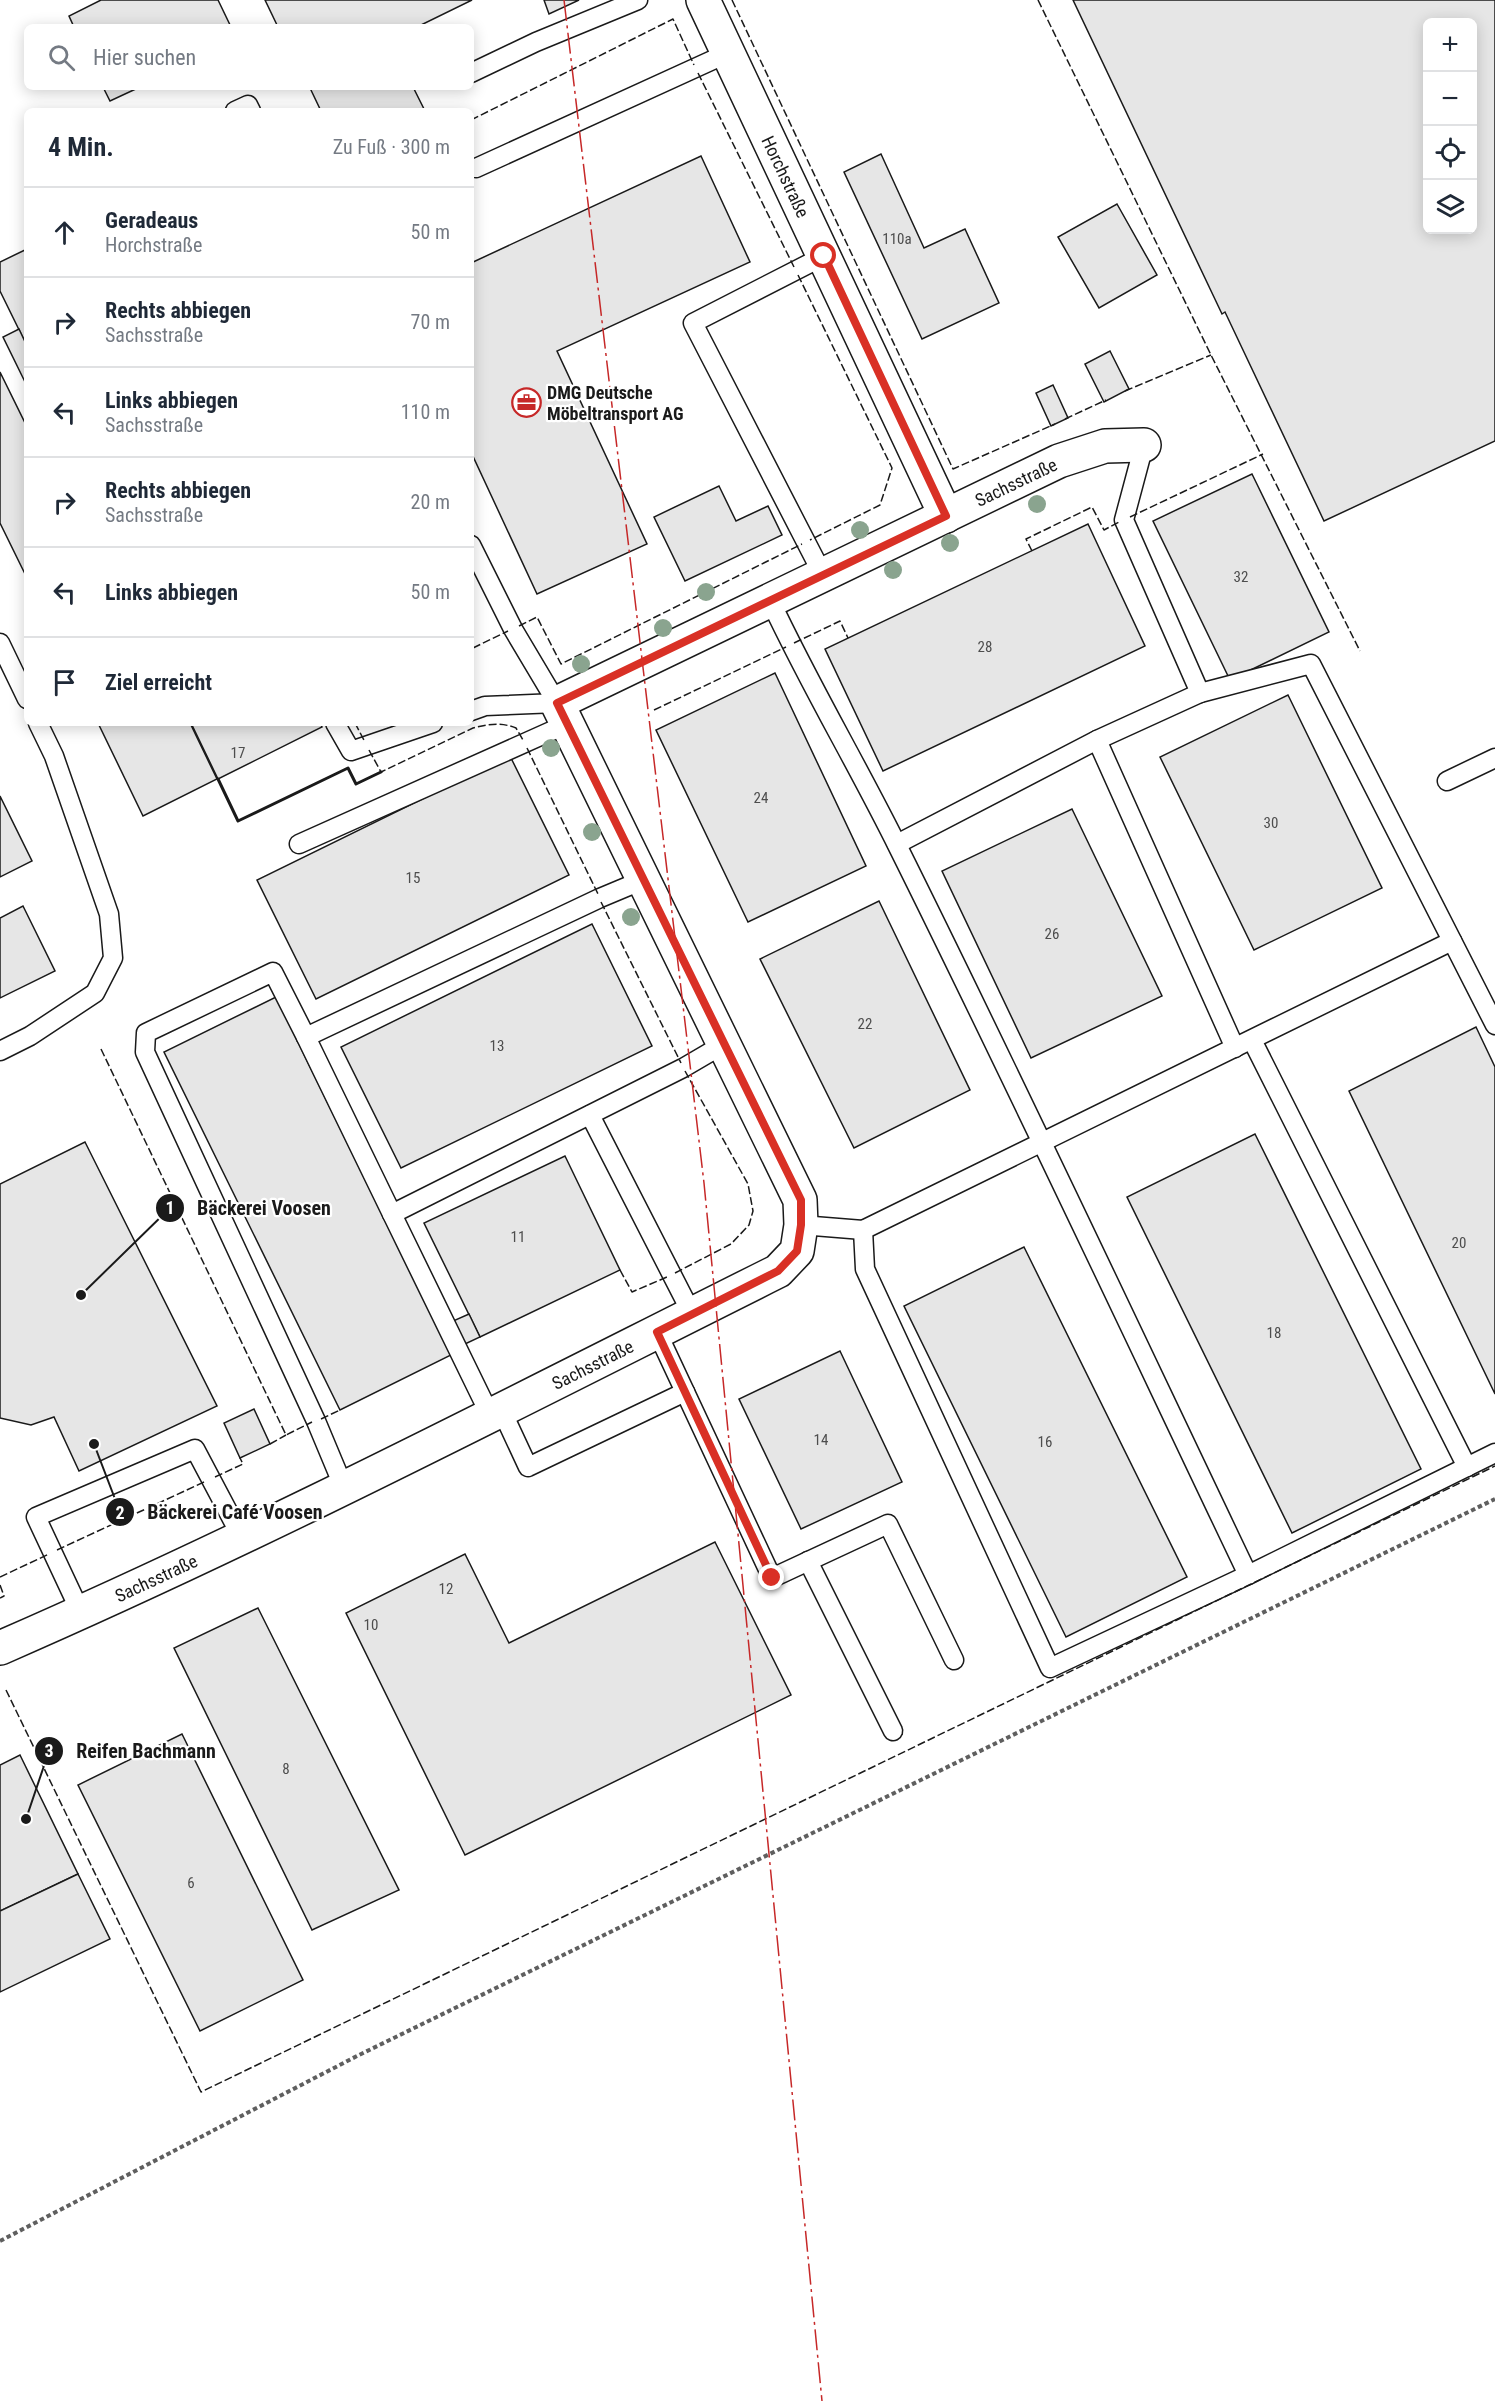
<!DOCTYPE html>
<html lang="de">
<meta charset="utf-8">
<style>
body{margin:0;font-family:"Roboto Condensed",sans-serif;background:#f6f6f7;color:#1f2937}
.controls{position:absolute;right:18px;top:18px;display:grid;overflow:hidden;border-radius:9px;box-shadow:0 3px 15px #0003}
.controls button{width:54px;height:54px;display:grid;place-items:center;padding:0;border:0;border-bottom:2px solid #e0e1e3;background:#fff;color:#1f2937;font:30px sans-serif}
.stop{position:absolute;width:18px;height:18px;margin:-14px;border:4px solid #d93025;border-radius:50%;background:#fff}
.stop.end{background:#d93025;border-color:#fff;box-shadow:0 2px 6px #0008}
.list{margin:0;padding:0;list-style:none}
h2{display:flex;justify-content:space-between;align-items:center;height:78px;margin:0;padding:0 24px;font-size:26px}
h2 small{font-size:20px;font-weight:400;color:#747a83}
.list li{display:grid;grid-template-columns:39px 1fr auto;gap:18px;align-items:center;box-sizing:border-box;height:90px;padding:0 24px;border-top:2px solid #e0e1e3}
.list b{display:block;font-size:22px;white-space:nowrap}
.list p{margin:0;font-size:20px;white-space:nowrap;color:#747a83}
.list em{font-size:20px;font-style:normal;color:#747a83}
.icon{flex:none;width:33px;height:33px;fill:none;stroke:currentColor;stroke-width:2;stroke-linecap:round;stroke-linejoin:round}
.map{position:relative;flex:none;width:1495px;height:2401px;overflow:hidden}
.search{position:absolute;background:#fff;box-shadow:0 3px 15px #0003;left:24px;top:24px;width:450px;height:66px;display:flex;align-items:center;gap:15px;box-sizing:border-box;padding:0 21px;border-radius:9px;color:#747a83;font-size:22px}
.panel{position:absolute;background:#fff;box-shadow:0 3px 15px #0003;left:24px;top:108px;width:450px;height:618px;border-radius:9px}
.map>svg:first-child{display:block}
.building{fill:#e6e6e6;stroke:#1a1a1a;stroke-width:1.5;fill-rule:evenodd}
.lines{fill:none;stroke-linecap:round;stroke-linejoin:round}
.lane-casing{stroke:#1a1a1a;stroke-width:21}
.street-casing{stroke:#1a1a1a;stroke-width:36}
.path{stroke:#5f5f5f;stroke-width:4;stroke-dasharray:4.5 3;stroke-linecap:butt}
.lane{stroke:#fff;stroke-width:18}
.street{stroke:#fff;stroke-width:33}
.fence{stroke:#1a1a1a;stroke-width:1.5;stroke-dasharray:8 3;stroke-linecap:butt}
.wall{stroke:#1a1a1a;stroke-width:3}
.power{stroke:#c62828;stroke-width:1.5;stroke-dasharray:21 4.5 3 4.5;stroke-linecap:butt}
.tree{fill:#8aa48f}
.route{stroke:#d93025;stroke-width:8}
.labels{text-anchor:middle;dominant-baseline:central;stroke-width:4.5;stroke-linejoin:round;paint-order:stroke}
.number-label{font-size:15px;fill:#4d4d4d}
.street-label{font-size:18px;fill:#1a1a1a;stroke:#fff}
.poi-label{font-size:18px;font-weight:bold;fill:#1a1a1a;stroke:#fff;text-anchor:start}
.leader{fill:none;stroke:#1a1a1a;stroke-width:2}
.callout-dot{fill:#1a1a1a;stroke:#fff;stroke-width:2}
.mark-label{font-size:18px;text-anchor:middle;font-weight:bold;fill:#fff}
.callout-label{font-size:20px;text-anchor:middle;font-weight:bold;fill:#1a1a1a;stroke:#fff;stroke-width:4.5;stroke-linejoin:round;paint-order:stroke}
</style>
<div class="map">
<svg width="1495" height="2401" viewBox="0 0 1495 2401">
<rect width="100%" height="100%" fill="#fff"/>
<!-- building -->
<g class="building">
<path d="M101 0H218L231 27H74L69 16Z"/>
<path d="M265 0H472L417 27H278Z"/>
<path d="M544 0H579L549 14Z"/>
<path d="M1073 0H1495V441L1324 521 1225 312 1222 314ZM1428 22H1472V230H1428Z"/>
<path d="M103 87H140L110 101Z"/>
<path d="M313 87H413L425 111H321L310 88Z"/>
<path d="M881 154 924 248 965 229 999 303 922 339 844 172Z"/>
<path d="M701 156 750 262 557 351 647 544 537 594 471 452V263Z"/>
<path d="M1117 204 1157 275 1099 308 1058 237Z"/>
<path d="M27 249V346L0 291V262Z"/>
<path d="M19 329 27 346V386L3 337Z"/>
<path d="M1110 351 1129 389 1104 402 1085 364Z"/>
<path d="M0 372 27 427V578L0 523Z"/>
<path d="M1053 385 1068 418 1051 426 1036 393Z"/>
<path d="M1252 474 1329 632 1230 680 1153 521Z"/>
<path d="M719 486 736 521 768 506 782 535 685 581 654 517Z"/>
<path d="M1088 524 1145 646 883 771 825 649Z"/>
<path d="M775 673 866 866 748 922 656 730Z"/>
<path d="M1288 695 1382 888 1254 950 1160 757Z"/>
<path d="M98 723H190L217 779 143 816Z"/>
<path d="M191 723H320L322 727 218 779Z"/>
<path d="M510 756 569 875 316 999 257 880Z"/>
<path d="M0 796 32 861 0 877Z"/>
<path d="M1072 809 1162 996 1031 1058 942 871Z"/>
<path d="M879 901 970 1090 854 1148 760 959Z"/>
<path d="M23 906 55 971 0 998V918Z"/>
<path d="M592 924 652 1046 401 1168 341 1047Z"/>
<path d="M276 997 451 1355 340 1410 164 1052Z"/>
<path d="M1476 1027 1495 1067V1394L1349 1091Z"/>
<path d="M1255 1134 1421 1469 1292 1533 1127 1197Z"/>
<path d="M85 1142 217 1406 79 1471 54 1417 31 1425 0 1418V1184Z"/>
<path d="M565 1156 620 1270 480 1337 424 1223Z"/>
<path d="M1024 1247 1187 1577 1066 1637 904 1306Z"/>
<path d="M469 1314 480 1337 465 1344 453 1321Z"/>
<path d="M840 1351 902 1482 801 1529 739 1399Z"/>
<path d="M254 1409 270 1444 240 1458 224 1423Z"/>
<path d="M715 1542 791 1695 465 1855 346 1613 465 1554 509 1643Z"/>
<path d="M258 1608 399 1890 312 1930 174 1648Z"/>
<path d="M182 1734 303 1980 200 2031 78 1785Z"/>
<path d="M20 1755 78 1874 0 1911V1765Z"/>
<path d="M78 1874 110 1939 0 1992V1911Z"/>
</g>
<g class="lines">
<defs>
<g id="lane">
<path d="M471 73 536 42 638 0"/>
<path d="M235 111 248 105 251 111"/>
<path d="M476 168 728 53"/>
<path d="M471 545 513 629 557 703 485 706 471 711"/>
<path d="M823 575 693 323 824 256"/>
<path d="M770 600C809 684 857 764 898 847 1018 1088 1132 1332 1248 1575L1495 1453"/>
<path d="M0 643 27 699"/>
<path d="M1200 693 1311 664 1495 1025"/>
<path d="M335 723 351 751 433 723"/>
<path d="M1097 740 1235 1048"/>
<path d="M1447 781 1495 758"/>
<path d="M299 844 567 724"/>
<path d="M897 844 1097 740 1200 693 1124 520 1144 445"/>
<path d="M643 880 600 898 306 1037 392 1214 683 1068 724 1044"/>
<path d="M306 1037 273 972 146 1033 145 1052 316 1421 344 1488"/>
<path d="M1252 1040 1467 1467"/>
<path d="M0 1051 30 1036 95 993 113 958 109 914 54 756 38 723"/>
<path d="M590 1115 692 1314"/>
<path d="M392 1214 490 1415"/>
<path d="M801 1225 863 1230 1452 941"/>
<path d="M863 1230 865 1269 1050 1668 1248 1575"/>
<path d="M657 1332 772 1578 888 1524 954 1660"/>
<path d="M501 1409 528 1467 685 1392"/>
<path d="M808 1561 893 1731"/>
<path d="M81 1613 36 1517 195 1449 241 1536"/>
</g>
<g id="street">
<path id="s1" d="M703 0 946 516"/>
<path id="s2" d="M0 1648C264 1533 520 1400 778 1271L797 1251 801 1225 800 1200 557 703 1059 461 1105 446 1144 445"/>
</g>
</defs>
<!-- lane casing -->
<use href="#lane" class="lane-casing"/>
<!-- street casing -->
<use href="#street" class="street-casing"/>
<!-- path -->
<path class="path" d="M0 2241 359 2055 1495 1499"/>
<!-- lane -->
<use href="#lane" class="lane"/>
<!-- street -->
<use href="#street" class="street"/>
<!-- fence -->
<g class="fence">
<path d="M732 0 953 469 1055 424"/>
<path d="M1038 0 1211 355 1360 651"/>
<path d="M698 73 794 267"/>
<path d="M471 120 673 19 694 65"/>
<path d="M798 275 892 468 880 505 810 540"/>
<path d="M1125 391 1211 355"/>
<path d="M1065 419 1106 400"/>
<path d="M1130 517 1263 454"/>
<path d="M1032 551 1026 539 1092 507 1104 530 1119 522"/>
<path d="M519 626 537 617 561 664 802 544"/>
<path d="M794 643 840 621 848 638"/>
<path d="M473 648 508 631"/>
<path d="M654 710 786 647"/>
<path d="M355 723 365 742"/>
<path d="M527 748 598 894"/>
<path d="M369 750 381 772 473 728C488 724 501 722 516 728L523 740"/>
<path d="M601 902 681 1063"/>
<path d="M101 1049 286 1435 312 1422"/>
<path d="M620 1270 632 1292 667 1277"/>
<path d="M675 1273 731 1244 749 1225 753 1211 748 1184 685 1071"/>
<path d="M321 1419 340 1410"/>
<path d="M270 1444 286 1435"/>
<path d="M215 1477 243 1464 240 1458"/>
<path d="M57 1550 204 1482"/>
<path d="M0 1577 49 1554"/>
<path d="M0 1585 4 1596 0 1598"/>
<path d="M6 1690 201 2092 1495 1466"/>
</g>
<!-- wall -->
<path class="wall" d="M218 779 238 821 348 768 356 784 381 772"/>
<!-- power -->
<path class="power" d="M564 0 704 1183 822 2401"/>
</g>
<!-- trees -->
<g class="tree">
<circle cx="1037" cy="504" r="9"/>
<circle cx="860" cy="530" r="9"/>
<circle cx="950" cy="543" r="9"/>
<circle cx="893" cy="570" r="9"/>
<circle cx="706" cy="592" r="9"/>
<circle cx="663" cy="628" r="9"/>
<circle cx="581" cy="664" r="9"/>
<circle cx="551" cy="748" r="9"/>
<circle cx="592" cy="832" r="9"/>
<circle cx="631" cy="917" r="9"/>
</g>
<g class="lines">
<!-- route -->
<path class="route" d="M772 1578 657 1332 778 1271 797 1251 801 1225V1200L557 703 946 516 824 256"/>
</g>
<!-- icons -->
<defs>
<symbol id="office-ring" viewBox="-11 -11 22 22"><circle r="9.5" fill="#fff" stroke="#c62828" stroke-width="1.5"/><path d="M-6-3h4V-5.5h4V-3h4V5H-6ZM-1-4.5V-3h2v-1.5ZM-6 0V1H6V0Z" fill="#c62828"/></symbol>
</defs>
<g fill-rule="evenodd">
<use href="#office-ring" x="510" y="386" width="33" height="33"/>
</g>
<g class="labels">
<!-- number labels -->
<g class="number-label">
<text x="897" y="239">110a</text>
<text x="1241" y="577">32</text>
<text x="985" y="647">28</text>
<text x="238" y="753">17</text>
<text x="761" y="798">24</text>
<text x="1271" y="823">30</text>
<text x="413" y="878">15</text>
<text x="1052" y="934">26</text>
<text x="865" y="1024">22</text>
<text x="497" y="1046">13</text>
<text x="518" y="1237">11</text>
<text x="1459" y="1243">20</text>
<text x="1274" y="1333">18</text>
<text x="821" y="1440">14</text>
<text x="1045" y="1442">16</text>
<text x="446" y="1589">12</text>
<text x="371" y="1625">10</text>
<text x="286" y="1769">8</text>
<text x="191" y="1883">6</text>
</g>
<!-- street labels -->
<g class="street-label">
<text stroke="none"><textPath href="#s1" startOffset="195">Horchstraße</textPath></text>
<text stroke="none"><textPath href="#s2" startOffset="2006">Sachsstraße</textPath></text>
<text stroke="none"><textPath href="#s2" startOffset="657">Sachsstraße</textPath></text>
<text stroke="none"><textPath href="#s2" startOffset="171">Sachsstraße</textPath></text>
</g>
<!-- poi labels -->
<g class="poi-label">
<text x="547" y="392">DMG Deutsche<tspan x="547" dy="21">Möbeltransport AG</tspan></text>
</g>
</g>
<!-- callouts -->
<path class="leader" d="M81 1295L170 1208M94 1444L120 1512M26 1819L49 1751"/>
<g class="callout-dot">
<circle cx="81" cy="1295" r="6"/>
<circle cx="94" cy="1444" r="6"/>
<circle cx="26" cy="1819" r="6"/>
<circle cx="170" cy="1208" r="15"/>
<circle cx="120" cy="1512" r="15"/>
<circle cx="49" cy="1751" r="15"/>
</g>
<g class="mark-label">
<text x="170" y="1214">1</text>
<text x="120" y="1519">2</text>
<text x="49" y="1757">3</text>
</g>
<g class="callout-label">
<text x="264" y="1215">Bäckerei Voosen</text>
<text x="235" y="1519">Bäckerei Café Voosen</text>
<text x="146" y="1758">Reifen Bachmann</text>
</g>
</svg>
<div class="controls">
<button>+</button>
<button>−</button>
<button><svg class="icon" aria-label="locate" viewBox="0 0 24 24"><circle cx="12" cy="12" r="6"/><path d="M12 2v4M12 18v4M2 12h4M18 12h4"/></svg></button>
<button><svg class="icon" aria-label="layers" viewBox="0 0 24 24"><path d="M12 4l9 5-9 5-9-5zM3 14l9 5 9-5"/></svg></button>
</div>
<div class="stop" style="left:824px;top:256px"></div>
<div class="stop end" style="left:772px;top:1578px"></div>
<div class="search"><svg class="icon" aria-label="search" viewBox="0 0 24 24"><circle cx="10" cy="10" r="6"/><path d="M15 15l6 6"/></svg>Hier suchen</div>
<section class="panel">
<h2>4 Min.<small>Zu Fuß · 300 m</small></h2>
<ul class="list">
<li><svg class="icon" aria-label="ahead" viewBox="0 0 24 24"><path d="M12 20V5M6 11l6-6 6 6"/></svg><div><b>Geradeaus</b><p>Horchstraße</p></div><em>50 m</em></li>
<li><svg class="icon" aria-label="right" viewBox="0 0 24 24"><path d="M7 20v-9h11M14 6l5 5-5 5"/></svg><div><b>Rechts abbiegen</b><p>Sachsstraße</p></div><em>70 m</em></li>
<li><svg class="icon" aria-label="left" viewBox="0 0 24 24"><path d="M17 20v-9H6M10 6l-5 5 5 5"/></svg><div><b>Links abbiegen</b><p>Sachsstraße</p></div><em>110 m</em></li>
<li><svg class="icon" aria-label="right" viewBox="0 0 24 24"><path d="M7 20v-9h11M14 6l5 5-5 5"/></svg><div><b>Rechts abbiegen</b><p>Sachsstraße</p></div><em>20 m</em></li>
<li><svg class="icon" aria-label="left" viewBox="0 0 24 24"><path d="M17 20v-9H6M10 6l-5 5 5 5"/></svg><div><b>Links abbiegen</b></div><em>50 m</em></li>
<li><svg class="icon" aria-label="arrive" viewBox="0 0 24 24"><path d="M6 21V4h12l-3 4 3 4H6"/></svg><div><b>Ziel erreicht</b></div></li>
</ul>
</section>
</div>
